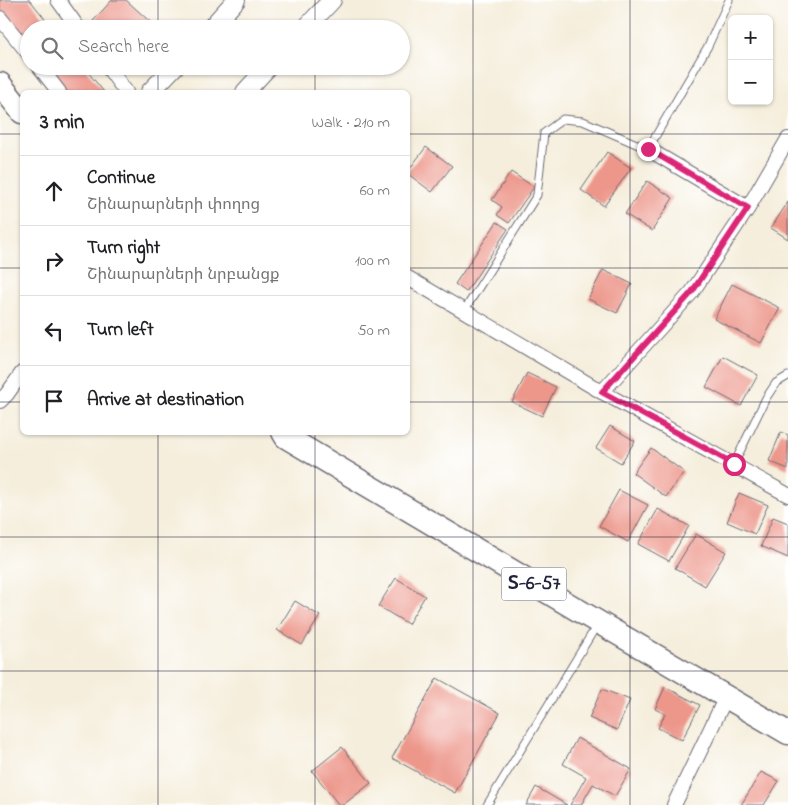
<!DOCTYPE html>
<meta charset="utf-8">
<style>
body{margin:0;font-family:"Indie Flower","Noto Sans Armenian",sans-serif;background:#f2f2f2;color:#202124}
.controls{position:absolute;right:15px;top:15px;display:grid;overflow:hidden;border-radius:8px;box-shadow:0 1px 4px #0004}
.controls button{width:45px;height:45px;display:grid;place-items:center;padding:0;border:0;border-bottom:1px solid #e0e0e0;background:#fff;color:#202124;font:25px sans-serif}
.stop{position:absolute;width:15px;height:15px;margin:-11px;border:4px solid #db2777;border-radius:50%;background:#fff}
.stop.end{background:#db2777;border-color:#fff;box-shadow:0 1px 5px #0008}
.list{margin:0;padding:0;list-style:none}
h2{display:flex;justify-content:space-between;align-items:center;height:65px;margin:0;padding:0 20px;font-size:21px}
h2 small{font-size:16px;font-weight:400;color:#757577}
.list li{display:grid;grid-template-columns:32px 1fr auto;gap:15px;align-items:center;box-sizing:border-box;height:70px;padding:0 20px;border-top:1px solid #e0e0e0}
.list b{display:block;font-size:19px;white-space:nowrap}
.list p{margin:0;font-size:16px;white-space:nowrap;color:#757577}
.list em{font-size:16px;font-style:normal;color:#757577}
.icon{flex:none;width:28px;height:28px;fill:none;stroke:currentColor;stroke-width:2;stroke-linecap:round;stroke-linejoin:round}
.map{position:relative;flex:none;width:788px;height:805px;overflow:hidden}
.search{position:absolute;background:#fff;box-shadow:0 1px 4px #0004;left:20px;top:20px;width:390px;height:55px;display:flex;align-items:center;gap:12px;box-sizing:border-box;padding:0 18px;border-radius:28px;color:#757577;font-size:19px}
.panel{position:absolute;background:#fff;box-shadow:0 1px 4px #0004;left:20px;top:90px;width:390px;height:345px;border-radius:8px}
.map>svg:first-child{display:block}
.building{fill:#ed978b}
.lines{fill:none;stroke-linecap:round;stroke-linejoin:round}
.service-casing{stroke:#6c6973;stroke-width:9}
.minor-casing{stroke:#6c6973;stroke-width:16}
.tertiary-casing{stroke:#6c6973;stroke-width:20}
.primary-casing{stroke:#6c6973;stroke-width:25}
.service{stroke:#fff;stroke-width:7}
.minor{stroke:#fff;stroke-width:14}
.tertiary{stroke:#fff;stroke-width:18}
.primary{stroke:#fff;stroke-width:22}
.route{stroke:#db2777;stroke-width:6}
.grid{fill:none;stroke:#22223b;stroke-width:1;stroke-opacity:0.55}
.labels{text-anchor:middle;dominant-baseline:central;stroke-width:4.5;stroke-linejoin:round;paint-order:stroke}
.shield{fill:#fff;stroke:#646476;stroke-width:1}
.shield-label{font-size:19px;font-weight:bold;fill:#22223b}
</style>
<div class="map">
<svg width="788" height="805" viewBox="0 0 788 805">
<rect width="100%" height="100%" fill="#fff"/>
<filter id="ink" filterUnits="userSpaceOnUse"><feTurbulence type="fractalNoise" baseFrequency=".02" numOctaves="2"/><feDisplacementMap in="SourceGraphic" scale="10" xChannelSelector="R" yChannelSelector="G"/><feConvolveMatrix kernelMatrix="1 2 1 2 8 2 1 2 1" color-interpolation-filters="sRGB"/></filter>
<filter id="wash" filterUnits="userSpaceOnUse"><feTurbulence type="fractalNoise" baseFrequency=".0096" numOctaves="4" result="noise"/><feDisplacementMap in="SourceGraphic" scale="20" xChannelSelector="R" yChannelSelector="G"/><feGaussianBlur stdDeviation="1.12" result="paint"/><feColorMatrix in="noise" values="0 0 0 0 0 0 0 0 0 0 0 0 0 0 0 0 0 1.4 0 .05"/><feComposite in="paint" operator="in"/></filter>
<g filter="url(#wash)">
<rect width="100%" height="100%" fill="#f5eedc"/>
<g id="blocks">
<!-- building -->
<g class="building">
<path d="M0 0H30L53 29H29V50L0 14Z"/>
<path d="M112 0H126L158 29H102L93 21Z"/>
<path d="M41 66H83L104 92H62Z"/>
<path d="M426 147 452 166 432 192 408 174V171Z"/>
<path d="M607 152 631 168 604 206 581 190Z"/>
<path d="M511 172 534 187 509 223 497 215 502 207 492 200Z"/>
<path d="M647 181 673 198 652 231 625 214Z"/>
<path d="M788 202V239L771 228Z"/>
<path d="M497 222 508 229 466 292 455 284Z"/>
<path d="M603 270 632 284 617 313 588 299Z"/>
<path d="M732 284 780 308 761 343 714 319Z"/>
<path d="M723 356 758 375 741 406 706 387Z"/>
<path d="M527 373 556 387 542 416 512 402Z"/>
<path d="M610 426 635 441 621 463 596 448Z"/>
<path d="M781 432 788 435V469L769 461Z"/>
<path d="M651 448 684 472 666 497 633 473Z"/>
<path d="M619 490 648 505 628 542 599 526Z"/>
<path d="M739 493 768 505 755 534 727 522Z"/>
<path d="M658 509 689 526 669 561 638 544Z"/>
<path d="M773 517 788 523V558L761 546Z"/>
<path d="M696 534 726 552 705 586 675 568Z"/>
<path d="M396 578 425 596 408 624 378 606Z"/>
<path d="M295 601 320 616 302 645 277 630Z"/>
<path d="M437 678 500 713 455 793 392 758Z"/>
<path d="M665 687 700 705 682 740 658 728 665 714 655 709Z"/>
<path d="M602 689 630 700 617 730 589 718Z"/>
<path d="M577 738 631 769 615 796 593 784 581 805H570L586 777 563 764Z"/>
<path d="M342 747 371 783 343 805H339L312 771Z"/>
<path d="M761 772 779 781 764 805H741Z"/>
<path d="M536 787 567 805H526Z"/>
</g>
</g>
</g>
<g filter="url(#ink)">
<use href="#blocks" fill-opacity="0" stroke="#6c6973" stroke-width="1"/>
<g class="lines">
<defs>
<g id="service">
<path d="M464 311 537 195 544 133 563 119 583 121 648 149 708 46 729 0"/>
<path d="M734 464 766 398 776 383 788 376"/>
<path d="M487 805 597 625"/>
</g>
<g id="minor">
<path d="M58 0 79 29"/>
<path d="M0 18 29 54"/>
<path d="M39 66 59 92"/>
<path d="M107 66 126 92"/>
<path d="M648 149 748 208"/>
<path d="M408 278 602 392 788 495"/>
<path d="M602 392 692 292 748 208 788 139"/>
<path d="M0 401 7 394 22 373"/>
<path d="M674 805 726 697"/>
</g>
<g id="tertiary">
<path d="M210 29 236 0"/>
<path d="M305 29 332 0"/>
<path d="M150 92 175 66"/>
<path d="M245 92 269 66"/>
</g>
<g id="primary">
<path d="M0 84 22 112"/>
<path d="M283 432 286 437 598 622 788 733"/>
</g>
</defs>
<!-- service casing -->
<use href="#service" class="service-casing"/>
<!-- minor casing -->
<use href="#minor" class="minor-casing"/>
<!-- tertiary casing -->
<use href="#tertiary" class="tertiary-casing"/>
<!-- primary casing -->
<use href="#primary" class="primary-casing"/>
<!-- service -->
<use href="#service" class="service"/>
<!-- minor -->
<use href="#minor" class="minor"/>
<!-- tertiary -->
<use href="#tertiary" class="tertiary"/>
<!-- primary -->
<use href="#primary" class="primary"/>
</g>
</g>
<g class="lines" filter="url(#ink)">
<!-- route -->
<path class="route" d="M648 149 748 208 692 292 602 392 734 464"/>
</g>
<!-- grid -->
<path class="grid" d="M158 0V29M315 0V29M473 0V805M630 0V805M158 66V92M315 66V92M0 134H22M408 134H788M0 268H22M408 268H788M0 402H22M408 402H788M158 432V805M315 432V805M0 537H788M0 671H788"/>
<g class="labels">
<!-- shield labels -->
<rect class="shield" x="501.5" y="567.5" width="65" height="33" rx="4"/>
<g class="shield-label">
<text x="534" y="584">Տ-6-57</text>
</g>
</g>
</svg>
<div class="controls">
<button>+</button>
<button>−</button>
</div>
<div class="stop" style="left:734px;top:464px"></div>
<div class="stop end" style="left:648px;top:149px"></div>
<div class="search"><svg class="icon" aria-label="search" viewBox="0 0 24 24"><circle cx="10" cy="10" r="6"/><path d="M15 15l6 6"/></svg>Search here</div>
<section class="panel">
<h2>3 min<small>Walk · 210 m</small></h2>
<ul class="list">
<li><svg class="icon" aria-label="ahead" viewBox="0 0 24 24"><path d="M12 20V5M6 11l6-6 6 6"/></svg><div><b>Continue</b><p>Շինարարների փողոց</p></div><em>60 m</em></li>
<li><svg class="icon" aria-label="right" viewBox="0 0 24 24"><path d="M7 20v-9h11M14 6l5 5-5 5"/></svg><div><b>Turn right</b><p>Շինարարների նրբանցք</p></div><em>100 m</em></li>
<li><svg class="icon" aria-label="left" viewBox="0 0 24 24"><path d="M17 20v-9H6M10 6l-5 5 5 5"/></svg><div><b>Turn left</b></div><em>50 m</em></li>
<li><svg class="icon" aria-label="arrive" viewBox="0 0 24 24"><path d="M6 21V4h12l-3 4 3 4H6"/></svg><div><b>Arrive at destination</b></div></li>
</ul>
</section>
</div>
